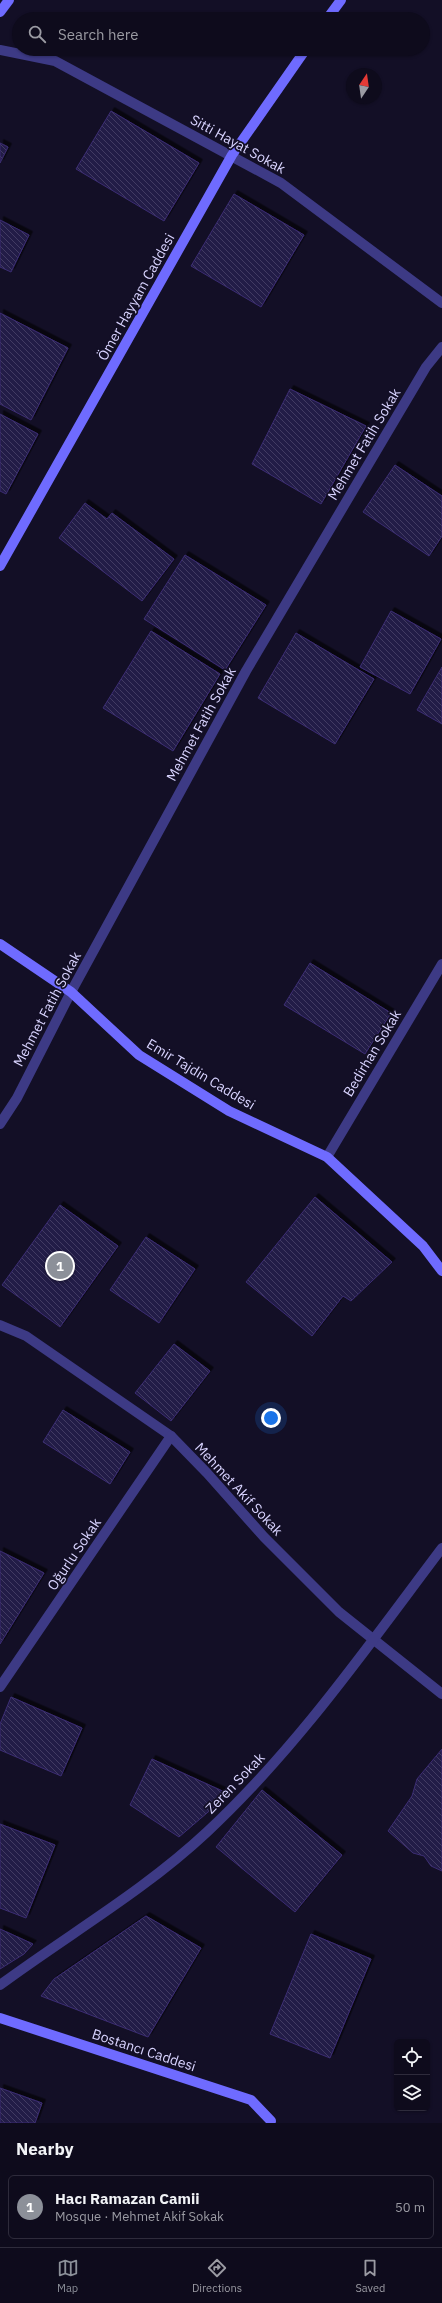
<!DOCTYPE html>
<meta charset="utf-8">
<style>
body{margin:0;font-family:"IBM Plex Sans",sans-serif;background:#171425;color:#f1f3f6}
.controls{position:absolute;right:12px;bottom:12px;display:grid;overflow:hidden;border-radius:6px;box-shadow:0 1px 3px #0004}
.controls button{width:36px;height:36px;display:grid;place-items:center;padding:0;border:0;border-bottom:1px solid #2e2b3b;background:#0e0b1c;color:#f1f3f6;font:20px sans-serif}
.compass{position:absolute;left:346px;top:68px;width:36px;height:36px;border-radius:50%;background:#0e0b1c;box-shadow:0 1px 3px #0004;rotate:13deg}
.you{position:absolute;left:271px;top:1418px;width:14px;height:14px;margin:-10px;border:3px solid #fff;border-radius:50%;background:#1a73e8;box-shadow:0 0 0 6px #1a73e833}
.badge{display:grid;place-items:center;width:26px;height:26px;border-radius:50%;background:#8c9099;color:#fff;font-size:13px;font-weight:700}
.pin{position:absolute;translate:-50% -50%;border:2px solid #fff;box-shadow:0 1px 4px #0006}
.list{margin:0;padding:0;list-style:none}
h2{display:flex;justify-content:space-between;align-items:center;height:52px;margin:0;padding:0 16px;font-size:17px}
h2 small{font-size:13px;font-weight:400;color:#9b9ba3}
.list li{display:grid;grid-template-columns:26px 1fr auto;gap:12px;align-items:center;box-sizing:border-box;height:64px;margin:0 8px 8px;padding:0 8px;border:1px solid #2e2b3b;border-radius:6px}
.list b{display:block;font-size:15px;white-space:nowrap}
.list p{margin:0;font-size:13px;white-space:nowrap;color:#9b9ba3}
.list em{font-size:13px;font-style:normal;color:#9b9ba3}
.icon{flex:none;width:22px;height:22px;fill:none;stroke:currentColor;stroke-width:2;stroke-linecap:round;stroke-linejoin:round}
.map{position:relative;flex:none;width:442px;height:2123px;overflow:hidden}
.search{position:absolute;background:#0e0b1c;box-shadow:0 1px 3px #0004;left:12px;right:12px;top:12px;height:44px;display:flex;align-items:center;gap:10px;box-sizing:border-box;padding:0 14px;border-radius:22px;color:#9b9ba3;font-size:15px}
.sheet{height:124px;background:#0e0b1c}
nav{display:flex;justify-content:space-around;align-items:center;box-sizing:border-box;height:56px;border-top:1px solid #2e2b3b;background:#0e0b1c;font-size:11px;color:#9b9ba3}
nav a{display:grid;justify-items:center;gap:2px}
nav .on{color:#8c9099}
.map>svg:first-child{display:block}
.building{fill:url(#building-back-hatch);stroke:#3b2d73;filter:url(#shadow)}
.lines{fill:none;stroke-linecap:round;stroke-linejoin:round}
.street{stroke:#3d3a85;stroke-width:10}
.secondary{stroke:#6f6bff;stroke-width:10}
.labels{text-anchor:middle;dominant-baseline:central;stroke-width:3.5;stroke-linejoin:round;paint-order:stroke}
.street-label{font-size:14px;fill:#d9d4ff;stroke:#130f26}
</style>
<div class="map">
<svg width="442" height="2123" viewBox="0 0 442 2123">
<defs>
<pattern id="building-back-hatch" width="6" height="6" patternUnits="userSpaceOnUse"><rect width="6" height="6" fill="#241b47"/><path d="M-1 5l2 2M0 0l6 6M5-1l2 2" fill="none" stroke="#433b63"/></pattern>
<filter id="shadow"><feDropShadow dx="3.5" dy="-3.5" stdDeviation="0" flood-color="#0009"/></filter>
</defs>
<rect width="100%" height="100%" fill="#130f26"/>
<!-- building -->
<g class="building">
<path d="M111 111 199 163 164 221 76 169Z"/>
<path d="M0 143 8 147 0 163Z"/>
<path d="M234 194 304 235 261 307 191 266Z"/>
<path d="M0 220 29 235 11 272 0 267Z"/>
<path d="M0 313 68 348 31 420 0 404Z"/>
<path d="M290 389 366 426 321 504 252 464Z"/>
<path d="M0 414 38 434 6 494 0 491Z"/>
<path d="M395 465 442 496V536L429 556 363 512Z"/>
<path d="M85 503 107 519 112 513 174 559 142 601 59 538Z"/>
<path d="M185 555 266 605 225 670 144 619Z"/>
<path d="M391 611 441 639 410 694 360 667Z"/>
<path d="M151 631 220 674 173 751 103 708Z"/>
<path d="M296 633 374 679 335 744 258 698Z"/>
<path d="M442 667V724L417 710Z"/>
<path d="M310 963 391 1013 365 1054 284 1005Z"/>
<path d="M315 1197 392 1262 351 1301 343 1296 312 1336 246 1282Z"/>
<path d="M60 1205 118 1246 60 1327 2 1285Z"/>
<path d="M146 1237 195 1269 159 1323 110 1290Z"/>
<path d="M174 1344 210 1371 171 1421 135 1393Z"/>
<path d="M63 1410 130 1452 110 1484 43 1442Z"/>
<path d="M0 1551 44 1573 0 1644Z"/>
<path d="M11 1697 82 1728 61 1776 0 1750V1724Z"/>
<path d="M442 1749V1871L431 1866 424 1856 413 1853 388 1831 412 1796 417 1779Z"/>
<path d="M152 1759 229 1794 179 1837 130 1805Z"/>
<path d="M262 1790 342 1855 295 1912 216 1847Z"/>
<path d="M0 1824 55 1845 26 1918 0 1908Z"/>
<path d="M146 1916 201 1948 148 2037 41 1996 54 1979Z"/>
<path d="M0 1929 33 1944 24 1954 0 1969Z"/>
<path d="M311 1934 371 1959 330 2058 270 2034Z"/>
<path d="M0 2088 42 2103 35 2123H0Z"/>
</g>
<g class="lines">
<!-- street -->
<g class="street">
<path d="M0 50 55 61 281 183 442 303"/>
<path d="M0 1124 17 1098 71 992 246 671 426 367 442 347"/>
<path d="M327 1157 442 964"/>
<path d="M0 1325 26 1336 171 1436 207 1473 264 1537 339 1612 442 1694"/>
<path d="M0 1687 171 1436"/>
<path d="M0 1985C69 1934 144 1891 207 1832 297 1748 368 1646 442 1548"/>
</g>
<!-- secondary -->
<g class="secondary">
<path d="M0 12 9 0"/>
<path d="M327 19 341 0"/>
<path d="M0 566 232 155 306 49"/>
<path d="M0 944 71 992 139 1055 229 1111 327 1157 423 1246 442 1271"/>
<path d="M0 2018 251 2100 271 2121"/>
</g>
</g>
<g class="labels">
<!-- street labels -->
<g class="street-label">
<text transform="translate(238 144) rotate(29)">Sitti Hayat Sokak</text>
<text transform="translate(136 297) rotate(-61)">Ömer Hayyam Caddesi</text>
<text transform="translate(364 444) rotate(-59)">Mehmet Fatih Sokak</text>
<text transform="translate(201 724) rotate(-61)">Mehmet Fatih Sokak</text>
<text transform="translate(47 1009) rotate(-62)">Mehmet Fatih Sokak</text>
<text transform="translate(372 1053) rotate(-59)">Bedirhan Sokak</text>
<text transform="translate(201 1074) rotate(31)">Emir Tajdin Caddesi</text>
<text transform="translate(239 1489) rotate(47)">Mehmet Akif Sokak</text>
<text transform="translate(74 1554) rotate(-56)">Oğurlu Sokak</text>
<text transform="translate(235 1783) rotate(-46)">Zeren Sokak</text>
<text transform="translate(144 2050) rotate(18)">Bostancı Caddesi</text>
</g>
</g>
</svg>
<div class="controls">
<button><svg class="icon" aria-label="locate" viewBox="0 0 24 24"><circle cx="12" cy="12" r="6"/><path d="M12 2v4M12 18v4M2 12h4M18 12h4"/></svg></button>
<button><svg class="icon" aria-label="layers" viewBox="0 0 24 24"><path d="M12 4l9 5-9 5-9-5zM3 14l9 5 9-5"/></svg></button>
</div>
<svg class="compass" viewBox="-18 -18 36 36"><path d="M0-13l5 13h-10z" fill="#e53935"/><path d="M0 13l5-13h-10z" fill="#9b9ba3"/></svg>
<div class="you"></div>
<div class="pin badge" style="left:60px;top:1266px">1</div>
<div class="search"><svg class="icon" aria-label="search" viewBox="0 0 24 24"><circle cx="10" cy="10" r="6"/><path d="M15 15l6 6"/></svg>Search here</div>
</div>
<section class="sheet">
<h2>Nearby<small></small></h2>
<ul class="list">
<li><span class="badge">1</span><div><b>Hacı Ramazan Camii</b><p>Mosque · Mehmet Akif Sokak</p></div><em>50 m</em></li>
</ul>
</section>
<nav>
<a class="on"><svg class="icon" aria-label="map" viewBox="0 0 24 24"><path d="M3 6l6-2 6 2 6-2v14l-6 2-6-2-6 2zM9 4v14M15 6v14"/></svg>Map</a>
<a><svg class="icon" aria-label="directions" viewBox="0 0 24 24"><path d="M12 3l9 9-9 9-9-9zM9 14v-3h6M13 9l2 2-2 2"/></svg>Directions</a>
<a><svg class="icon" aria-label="saved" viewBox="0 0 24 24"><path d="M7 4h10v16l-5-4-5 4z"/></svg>Saved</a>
</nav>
